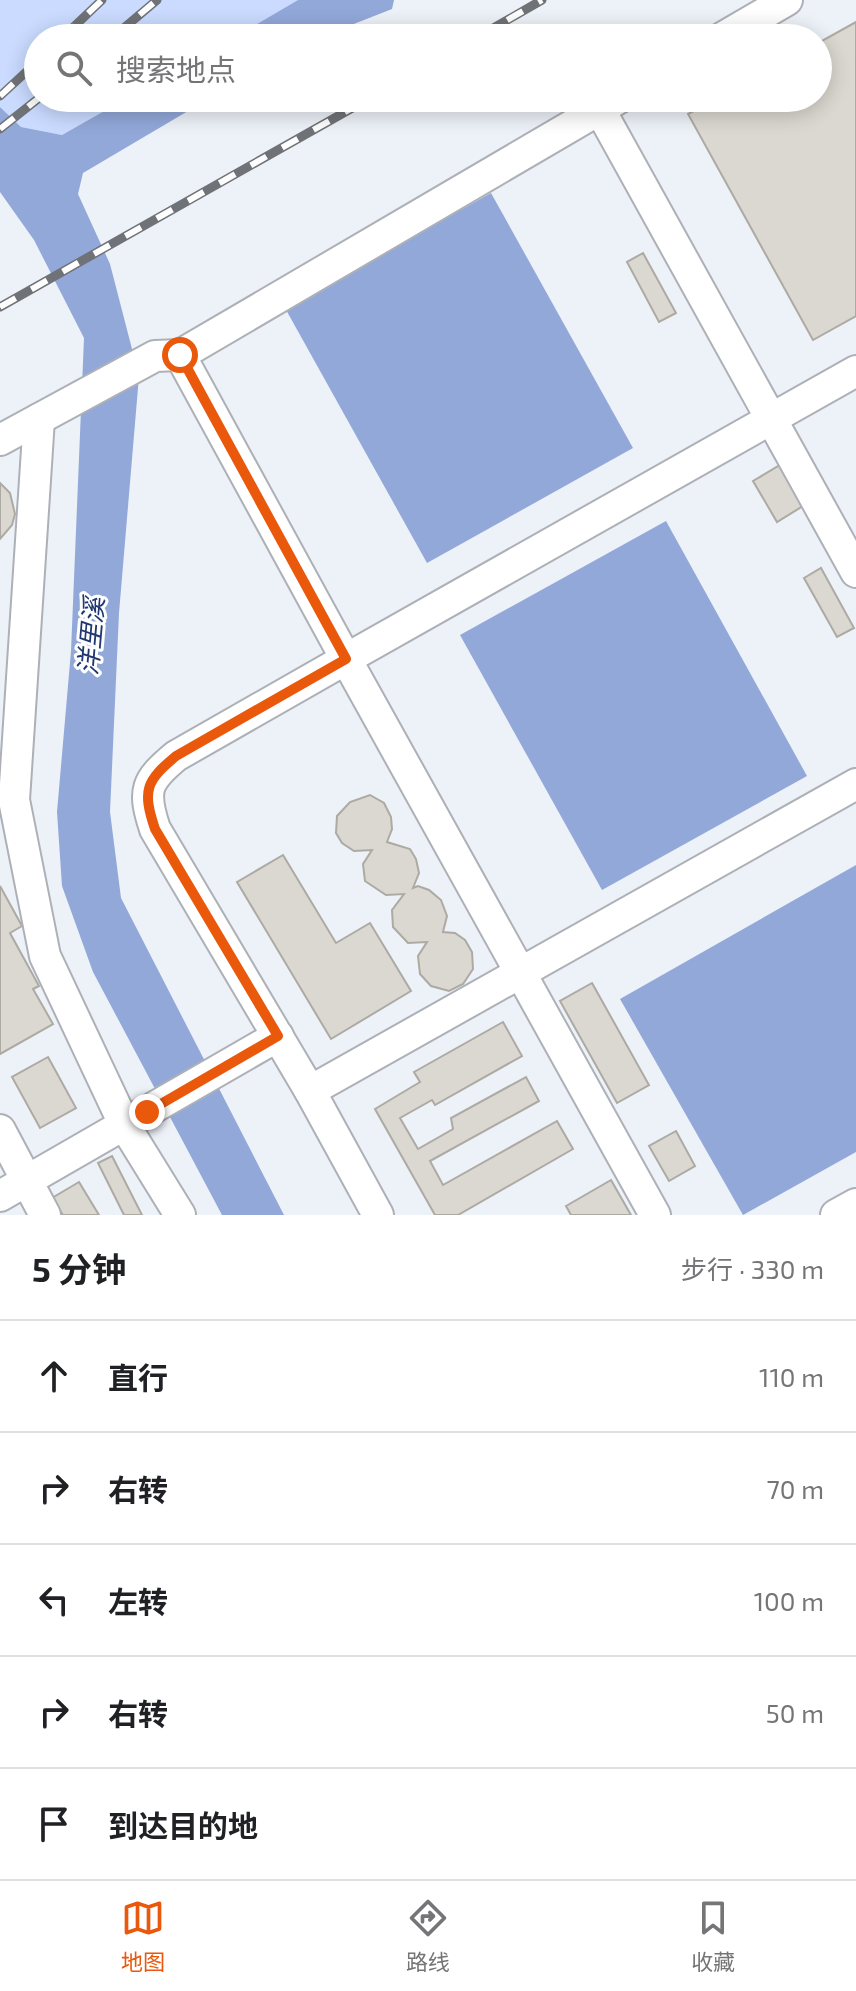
<!DOCTYPE html>
<html lang="zh">
<meta charset="utf-8">
<style>
body{margin:0;font-family:"Exo 2","Noto Sans SC",sans-serif;background:#f6f6f6;color:#202124}
.stop{position:absolute;width:24px;height:24px;margin:-18px;border:6px solid #ea580c;border-radius:50%;background:#fff}
.stop.end{background:#ea580c;border-color:#fff;box-shadow:0 2px 8px #0008}
.list{margin:0;padding:0;list-style:none}
h2{display:flex;justify-content:space-between;align-items:center;height:104px;margin:0;padding:0 32px;font-size:34px}
h2 small{font-size:26px;font-weight:400;color:#757577}
.list li{display:grid;grid-template-columns:52px 1fr auto;gap:24px;align-items:center;box-sizing:border-box;height:112px;padding:0 32px;border-top:2px solid #e0e0e0}
.list b{display:block;font-size:30px;white-space:nowrap}
.list em{font-size:26px;font-style:normal;color:#757577}
.icon{flex:none;width:44px;height:44px;fill:none;stroke:currentColor;stroke-width:2;stroke-linecap:round;stroke-linejoin:round}
.map{position:relative;flex:none;width:856px;height:1215px;overflow:hidden}
.search{position:absolute;background:#fff;box-shadow:0 4px 20px #0003;left:24px;right:24px;top:24px;height:88px;display:flex;align-items:center;gap:20px;box-sizing:border-box;padding:0 28px;border-radius:44px;color:#757577;font-size:30px}
.sheet{height:664px;background:#fff}
nav{display:flex;justify-content:space-around;align-items:center;box-sizing:border-box;height:112px;border-top:2px solid #e0e0e0;background:#fff;font-size:22px;color:#757577}
nav a{display:grid;justify-items:center;gap:4px}
nav .on{color:#ea580c}
.map>svg:first-child{display:block}
.green{fill:#cadbff}
.water{fill:#92a8d9}
.building{fill:#dbd8d1;stroke:#acaaa3;stroke-width:2}
.lines{fill:none;stroke-linecap:round;stroke-linejoin:round}
.minor-casing{stroke:#adb0b7;stroke-width:34}
.minor{stroke:#fff;stroke-width:30}
.rail-casing{stroke:#6f7276;stroke-width:9}
.rail{stroke:#fefefe;stroke-width:6;stroke-dasharray:18;stroke-linecap:butt}
.route{stroke:#ea580c;stroke-width:10}
.labels{text-anchor:middle;dominant-baseline:central;stroke-width:6;stroke-linejoin:round;paint-order:stroke}
.water-label{font-size:26px;font-style:italic;fill:#1f3670;stroke:#fefefe}
</style>
<div class="map">
<svg width="856" height="1215" viewBox="0 0 856 1215">
<rect width="100%" height="100%" fill="#edf1f8"/>
<!-- green -->
<path class="green" d="M0 0H298L233 38H38V98H127L62 135 21 127 0 107Z"/>
<!-- water -->
<g class="water">
<path d="M298 0H394L392 9 318 38H233Z"/>
<path d="M127 98H210L83 173 78 194 110 264 139 376 119 613 110 812 121 898 284 1215H222L93 972 62 886 57 812 71 651 84 338 34 240 0 192V107L21 127 62 135Z"/>
<path d="M491 193 633 448 427 563 285 308Z"/>
<path d="M666 521 807 776 602 890 460 635Z"/>
<path d="M856 865V1152L743 1215 620 999Z"/>
</g>
<!-- building -->
<g class="building">
<path d="M856 22V316L813 340 688 114 718 98H818V43Z"/>
<path d="M643 253 676 313 659 322 627 262Z"/>
<path d="M780 465 803 506 777 522 753 481Z"/>
<path d="M0 483 10 493 15 514 12 525 0 539Z"/>
<path d="M821 568 854 628 837 637 804 578Z"/>
<path d="M370 795 384 803 391 817 392 829 387 842 410 849 416 859 419 873 413 888 418 886 429 890 441 900 447 916 443 932 455 933 465 940 472 952 473 969 463 984 449 991 431 986 420 974 418 956 427 942 408 943 393 927 392 910 404 894 386 895 365 881 363 864 372 850 354 851 342 843 336 833 337 816 350 802Z"/>
<path d="M283 855 336 943 370 923 411 991 331 1039 237 882Z"/>
<path d="M0 886 22 926 10 933 39 986 33 989 53 1024 0 1054Z"/>
<path d="M592 983 649 1085 617 1103 560 1001Z"/>
<path d="M503 1022 522 1056 435 1105 432 1100 400 1118 418 1149 453 1129 451 1118 526 1077 539 1101 430 1161 443 1185 557 1121 573 1149 458 1215H435L375 1109 420 1082 414 1072Z"/>
<path d="M48 1057 76 1108 40 1128 12 1077Z"/>
<path d="M676 1131 695 1166 669 1181 649 1146Z"/>
<path d="M112 1156 142 1215H124L98 1163Z"/>
<path d="M611 1180 631 1215H571L566 1206Z"/>
<path d="M79 1182 99 1215H63L52 1198Z"/>
</g>
<g class="lines">
<defs>
<g id="minor">
<path d="M722 38 787 0"/>
<path d="M600 110 856 572"/>
<path d="M180 355 346 659 176 756C146 781 142 790 155 829L310 1091 378 1215"/>
<path d="M39 419 14 800 45 956 125 1126 180 1215"/>
<path d="M0 440 155 356 180 355 619 98"/>
<path d="M310 1091 856 784"/>
<path d="M0 1130 45 1215"/>
<path d="M0 1196 278 1036"/>
<path d="M655 1215 346 659 856 371"/>
<path d="M836 1215 856 1204"/>
</g>
</defs>
<!-- minor casing -->
<use href="#minor" class="minor-casing"/>
<!-- minor -->
<use href="#minor" class="minor"/>
<defs>
<g id="rail">
<path d="M62 38 102 0"/>
<path d="M112 38 157 0"/>
<path d="M476 38 542 0"/>
<path d="M0 96 38 61"/>
<path d="M0 129 39 98"/>
<path d="M0 307 370 98"/>
</g>
</defs>
<!-- rail casing -->
<use href="#rail" class="rail-casing"/>
<!-- rail -->
<use href="#rail" class="rail"/>
</g>
<g class="lines">
<!-- route -->
<path class="route" d="M147 1112 278 1036 155 829C142 790 146 781 176 756L346 659 180 355"/>
</g>
<g class="labels">
<!-- water labels -->
<g class="water-label">
<text transform="translate(90 636) rotate(-85)">洋里溪</text>
</g>
</g>
</svg>
<div class="stop" style="left:180px;top:355px"></div>
<div class="stop end" style="left:147px;top:1112px"></div>
<div class="search"><svg class="icon" aria-label="search" viewBox="0 0 24 24"><circle cx="10" cy="10" r="6"/><path d="M15 15l6 6"/></svg>搜索地点</div>
</div>
<section class="sheet">
<h2>5 分钟<small>步行 · 330 m</small></h2>
<ul class="list">
<li><svg class="icon" aria-label="ahead" viewBox="0 0 24 24"><path d="M12 20V5M6 11l6-6 6 6"/></svg><div><b>直行</b></div><em>110 m</em></li>
<li><svg class="icon" aria-label="right" viewBox="0 0 24 24"><path d="M7 20v-9h11M14 6l5 5-5 5"/></svg><div><b>右转</b></div><em>70 m</em></li>
<li><svg class="icon" aria-label="left" viewBox="0 0 24 24"><path d="M17 20v-9H6M10 6l-5 5 5 5"/></svg><div><b>左转</b></div><em>100 m</em></li>
<li><svg class="icon" aria-label="right" viewBox="0 0 24 24"><path d="M7 20v-9h11M14 6l5 5-5 5"/></svg><div><b>右转</b></div><em>50 m</em></li>
<li><svg class="icon" aria-label="arrive" viewBox="0 0 24 24"><path d="M6 21V4h12l-3 4 3 4H6"/></svg><div><b>到达目的地</b></div></li>
</ul>
</section>
<nav>
<a class="on"><svg class="icon" aria-label="map" viewBox="0 0 24 24"><path d="M3 6l6-2 6 2 6-2v14l-6 2-6-2-6 2zM9 4v14M15 6v14"/></svg>地图</a>
<a><svg class="icon" aria-label="directions" viewBox="0 0 24 24"><path d="M12 3l9 9-9 9-9-9zM9 14v-3h6M13 9l2 2-2 2"/></svg>路线</a>
<a><svg class="icon" aria-label="saved" viewBox="0 0 24 24"><path d="M7 4h10v16l-5-4-5 4z"/></svg>收藏</a>
</nav>
